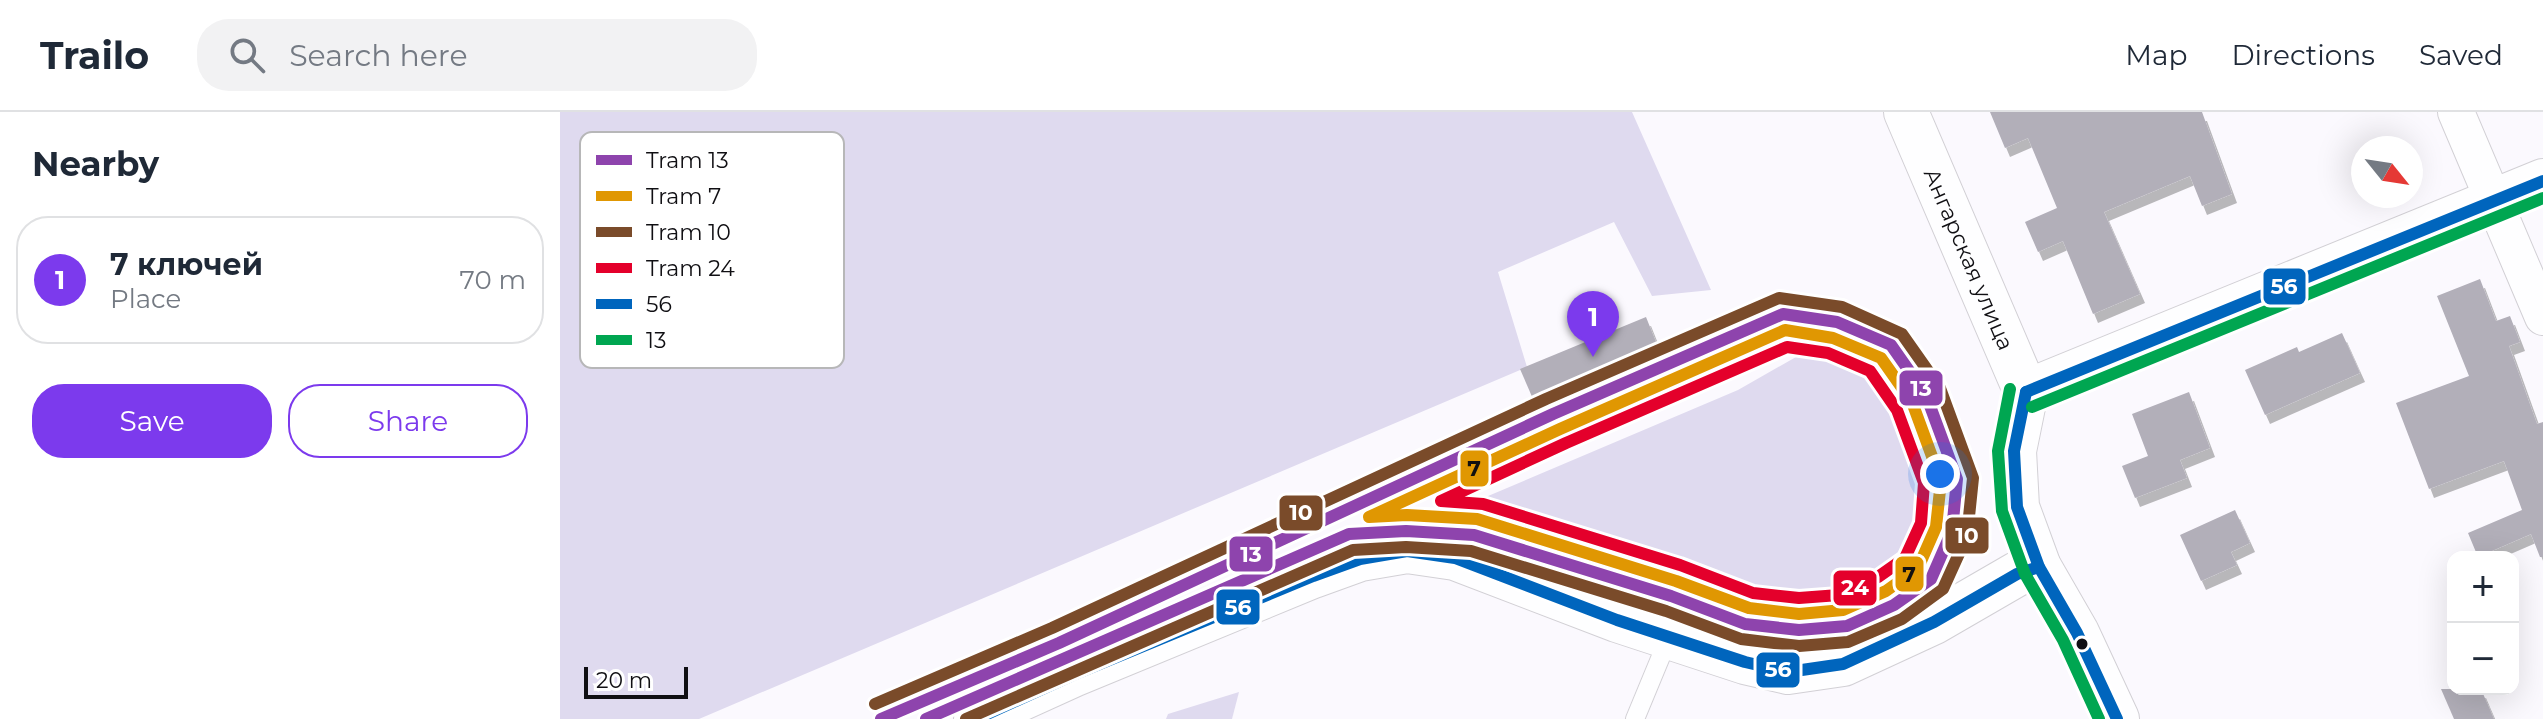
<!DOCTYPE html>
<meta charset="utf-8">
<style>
body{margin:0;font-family:Montserrat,sans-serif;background:#f2f2f3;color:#1f2937}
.controls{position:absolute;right:24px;bottom:24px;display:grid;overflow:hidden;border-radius:16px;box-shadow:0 8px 32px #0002}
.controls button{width:72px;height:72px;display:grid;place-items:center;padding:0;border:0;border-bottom:2px solid #e0e1e3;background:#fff;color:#1f2937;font:40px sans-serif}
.compass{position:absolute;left:1791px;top:24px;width:72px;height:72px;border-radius:50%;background:#fff;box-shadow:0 8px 32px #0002;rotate:120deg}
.scale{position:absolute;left:24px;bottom:20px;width:104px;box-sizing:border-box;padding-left:8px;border:4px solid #100f13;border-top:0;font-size:22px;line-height:28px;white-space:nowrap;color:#100f13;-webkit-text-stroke:6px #fff;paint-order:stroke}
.you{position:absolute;left:1380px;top:362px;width:28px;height:28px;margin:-20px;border:6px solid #fff;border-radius:50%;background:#1a73e8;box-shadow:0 0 0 12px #1a73e833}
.badge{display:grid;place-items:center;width:52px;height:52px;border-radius:50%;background:#7c3aed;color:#fff;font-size:26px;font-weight:700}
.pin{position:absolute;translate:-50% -66px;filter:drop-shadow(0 2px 4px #0008)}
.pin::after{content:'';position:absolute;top:42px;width:28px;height:24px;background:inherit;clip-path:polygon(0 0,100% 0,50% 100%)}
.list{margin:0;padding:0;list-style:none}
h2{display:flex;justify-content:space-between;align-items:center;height:104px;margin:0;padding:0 32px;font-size:34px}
h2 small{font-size:26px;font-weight:400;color:#747a83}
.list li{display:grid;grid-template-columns:52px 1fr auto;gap:24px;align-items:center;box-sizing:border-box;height:128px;margin:0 16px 16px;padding:0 16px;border:2px solid #e0e1e3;border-radius:32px}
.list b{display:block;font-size:30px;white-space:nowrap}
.list p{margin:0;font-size:26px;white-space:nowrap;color:#747a83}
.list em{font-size:26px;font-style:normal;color:#747a83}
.actions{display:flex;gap:16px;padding:24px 32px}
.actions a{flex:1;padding:18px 0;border:2px solid #7c3aed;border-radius:32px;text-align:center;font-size:28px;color:#7c3aed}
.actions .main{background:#7c3aed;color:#fff}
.icon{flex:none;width:44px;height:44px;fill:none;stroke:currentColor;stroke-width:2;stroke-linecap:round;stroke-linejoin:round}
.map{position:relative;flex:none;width:1983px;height:607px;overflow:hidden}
header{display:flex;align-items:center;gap:48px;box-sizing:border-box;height:112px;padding:0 40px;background:#fff;border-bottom:2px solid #e0e1e3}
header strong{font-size:38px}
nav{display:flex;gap:44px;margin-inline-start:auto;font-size:28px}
.search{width:560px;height:72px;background:#f2f2f3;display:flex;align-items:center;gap:20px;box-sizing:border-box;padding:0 28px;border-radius:32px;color:#747a83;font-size:30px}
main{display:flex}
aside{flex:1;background:#fff}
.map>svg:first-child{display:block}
.green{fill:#dfdaef}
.building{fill:#b2afb9;filter:url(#shadow)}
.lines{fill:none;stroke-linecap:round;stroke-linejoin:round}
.lane-casing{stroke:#d2d0d5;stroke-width:20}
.street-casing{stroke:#d2d0d5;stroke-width:38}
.secondary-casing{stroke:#d2d0d5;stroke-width:46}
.lane{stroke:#fefeff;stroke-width:18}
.street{stroke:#fefeff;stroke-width:36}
.secondary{stroke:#fefeff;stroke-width:44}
.tram{stroke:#b7b7b8;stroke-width:2}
.bus-1-casing{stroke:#fff;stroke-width:18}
.bus-2-casing{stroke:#fff;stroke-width:18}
.bus-1{stroke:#0065bd;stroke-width:12}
.bus-2{stroke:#00a651;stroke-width:12}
.tram-1-casing{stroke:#fff;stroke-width:18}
.tram-2-casing{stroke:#fff;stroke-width:18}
.tram-3-casing{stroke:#fff;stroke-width:18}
.tram-4-casing{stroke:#fff;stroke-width:18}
.tram-1{stroke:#8e44ad;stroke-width:12}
.tram-2{stroke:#e09702;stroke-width:12}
.tram-3{stroke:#7a4b2a;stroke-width:12}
.tram-4{stroke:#e4002b;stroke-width:12}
.bus-dot{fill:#100f13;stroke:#fff;stroke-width:3}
.labels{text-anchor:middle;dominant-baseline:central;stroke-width:7;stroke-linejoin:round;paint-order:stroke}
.street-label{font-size:22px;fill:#100f13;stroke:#fff}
.key{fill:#fff;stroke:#b7b7b8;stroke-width:2}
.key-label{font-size:22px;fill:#100f13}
.line-badge{stroke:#fff;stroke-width:3}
.badge-label{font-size:22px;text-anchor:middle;font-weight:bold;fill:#fff}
.pale-badge-label{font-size:22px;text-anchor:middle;font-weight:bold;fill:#111}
</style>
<header>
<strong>Trailo</strong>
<div class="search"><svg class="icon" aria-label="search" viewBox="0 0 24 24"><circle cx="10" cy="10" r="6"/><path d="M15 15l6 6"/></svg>Search here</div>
<nav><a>Map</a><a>Directions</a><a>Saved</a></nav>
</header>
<main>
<aside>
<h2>Nearby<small></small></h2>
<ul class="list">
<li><span class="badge">1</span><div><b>7 ключей</b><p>Place</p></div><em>70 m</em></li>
</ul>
<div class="actions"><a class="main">Save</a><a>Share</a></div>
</aside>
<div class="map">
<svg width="1983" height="607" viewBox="0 0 1983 607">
<defs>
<filter id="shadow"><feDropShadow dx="5" dy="9" stdDeviation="0" flood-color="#0004"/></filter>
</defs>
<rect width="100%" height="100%" fill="#fbf9fe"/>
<!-- green -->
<g class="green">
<path d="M0 0H1072L1151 178 1092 184 1054 110 938 160 967 255 139 607H0Z"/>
<path d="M1236 245 1281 248 1313 256 1339 275 1364 337 1372 382 1367 427 1350 458 1296 494 1254 501 1167 486 932 405 921 387 1178 278Z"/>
<path d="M679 580 672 607H606L608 602Z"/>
</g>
<!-- building -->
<g class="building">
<path d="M1430 0H1642L1672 82 1642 94 1630 64 1544 100 1580 182 1533 202 1503 129 1478 140 1465 110 1497 96 1468 26 1445 36Z"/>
<path d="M1920 167 1936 209 1950 204 1960 230 1949 234 1977 312 1983 310V445H1980L1971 422 1918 445 1908 421 1962 398 1944 349 1869 377 1836 291 1909 264 1877 184Z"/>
<path d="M1086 205 1098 235 973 287 960 257Z"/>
<path d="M1782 221 1800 261 1705 303 1685 258 1737 235 1739 240Z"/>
<path d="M1629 280 1650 336 1620 348 1627 366 1575 386 1562 354 1588 344 1572 302Z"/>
<path d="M1675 398 1690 431 1671 440 1677 453 1641 469 1620 423Z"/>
<path d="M1881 577H1921L1934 607H1894Z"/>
</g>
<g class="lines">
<defs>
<path id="lane" d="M1075 607 1109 525"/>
<path id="street" d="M1896 0 1983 205"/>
<g id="secondary">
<path id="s1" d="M1346 0 1466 280 1454 339 1457 395 1479 455 1517 521 1557 607"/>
<path d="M1466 280 1983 69"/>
<path d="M416 607 513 563 753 464 800 447 847 439 895 446 1057 508 1185 550 1228 560 1283 552 1374 510 1457 462 1479 455"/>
</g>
</defs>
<!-- lane casing -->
<use href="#lane" class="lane-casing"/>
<!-- street casing -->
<use href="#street" class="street-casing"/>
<!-- secondary casing -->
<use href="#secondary" class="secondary-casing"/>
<!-- lane -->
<use href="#lane" class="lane"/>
<!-- street -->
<use href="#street" class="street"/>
<!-- secondary -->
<use href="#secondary" class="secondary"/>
<!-- tram -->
<path class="tram" d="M811 387 909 372 1228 228H1272L1308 241 1366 283"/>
<defs>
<g id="bus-1">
<path d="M1466 280 1983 69"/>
<path d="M1466 280 1454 339 1457 395 1479 455 1517 521 1557 607"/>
<path d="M416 607 513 563 753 464 800 447 847 439 895 446 1057 508 1185 550 1228 560 1283 552 1374 510 1457 462 1479 455"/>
</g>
<g id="bus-2">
<path d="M1450 277 1438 339 1442 399 1465 462 1503 528 1539 607"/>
<path d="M1472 295 1983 86"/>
</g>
</defs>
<!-- bus-1 casing -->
<use href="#bus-1" class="bus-1-casing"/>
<!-- bus-2 casing -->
<use href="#bus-2" class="bus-2-casing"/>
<!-- bus-1 -->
<use href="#bus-1" class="bus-1"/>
<!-- bus-2 -->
<use href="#bus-2" class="bus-2"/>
<defs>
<path id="tram-1" d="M321 607 499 531 993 302 1223 202 1277 210 1331 233 1366 283 1397 367 1392 419 1371 467 1334 493 1287 514 1239 518 1185 512 1111 484 914 423 846 419 789 422 366 607"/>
<path id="tram-2" d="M1225 218 1273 226 1321 246 1352 290 1381 369 1376 415 1358 456 1326 479 1283 498 1239 502 1189 496 1116 469 917 407 847 403 809 405 1000 317Z"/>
<path id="tram-3" d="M315 592 492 516 986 287 1219 186 1282 195 1342 222 1380 276 1413 366 1407 424 1383 477 1342 507 1288 530 1239 534 1181 527 1106 499 911 439 846 435 793 438 406 607"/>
<path id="tram-4" d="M1227 235 1268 241 1310 259 1337 298 1364 371 1361 411 1345 446 1318 465 1279 483 1239 486 1193 481 1120 453 923 392 881 389 1006 331Z"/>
</defs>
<!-- tram-1 casing -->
<use href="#tram-1" class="tram-1-casing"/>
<!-- tram-2 casing -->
<use href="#tram-2" class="tram-2-casing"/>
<!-- tram-3 casing -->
<use href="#tram-3" class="tram-3-casing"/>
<!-- tram-4 casing -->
<use href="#tram-4" class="tram-4-casing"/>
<!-- tram-1 -->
<use href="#tram-1" class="tram-1"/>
<!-- tram-2 -->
<use href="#tram-2" class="tram-2"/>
<!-- tram-3 -->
<use href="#tram-3" class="tram-3"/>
<!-- tram-4 -->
<use href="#tram-4" class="tram-4"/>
</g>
<!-- markers -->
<circle class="bus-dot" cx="1522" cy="532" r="7"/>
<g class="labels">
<!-- street labels -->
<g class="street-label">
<text stroke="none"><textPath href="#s1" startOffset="160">Ангарская улица</textPath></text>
</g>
</g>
<!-- legend -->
<rect x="20" y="20" width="264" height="236" rx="12" class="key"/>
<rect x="36" y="43" width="36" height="10" fill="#8e44ad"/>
<rect x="36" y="79" width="36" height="10" fill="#e09702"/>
<rect x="36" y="115" width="36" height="10" fill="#7a4b2a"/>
<rect x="36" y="151" width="36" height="10" fill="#e4002b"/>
<rect x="36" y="187" width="36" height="10" fill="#0065bd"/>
<rect x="36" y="223" width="36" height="10" fill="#00a651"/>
<g class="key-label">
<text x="86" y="56">Tram 13</text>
<text x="86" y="92">Tram 7</text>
<text x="86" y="128">Tram 10</text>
<text x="86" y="164">Tram 24</text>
<text x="86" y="200">56</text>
<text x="86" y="236">13</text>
</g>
<g class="line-badge">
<rect x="1702" y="155" width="45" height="39" rx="8" fill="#0065bd"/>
<rect x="1338" y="257" width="46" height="38" rx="8" fill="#8e44ad"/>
<rect x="899" y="337" width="31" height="39" rx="8" fill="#e09702"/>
<rect x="718" y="382" width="46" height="38" rx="8" fill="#7a4b2a"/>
<rect x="1384" y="404" width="46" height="39" rx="8" fill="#7a4b2a"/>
<rect x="668" y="423" width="46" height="38" rx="8" fill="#8e44ad"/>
<rect x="1334" y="443" width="31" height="38" rx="8" fill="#e09702"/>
<rect x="1272" y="457" width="46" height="38" rx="8" fill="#e4002b"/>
<rect x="655" y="476" width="46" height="38" rx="8" fill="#0065bd"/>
<rect x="1195" y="539" width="46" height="38" rx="8" fill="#0065bd"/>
</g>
<g class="badge-label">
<text x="1724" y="182">56</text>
<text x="1361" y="284">13</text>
<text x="741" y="408">10</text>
<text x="1407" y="431">10</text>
<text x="691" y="450">13</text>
<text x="1295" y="483">24</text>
<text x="678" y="503">56</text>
<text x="1218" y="565">56</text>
</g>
<g class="pale-badge-label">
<text x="914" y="364">7</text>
<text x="1349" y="470">7</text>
</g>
</svg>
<div class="controls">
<button>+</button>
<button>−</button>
</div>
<svg class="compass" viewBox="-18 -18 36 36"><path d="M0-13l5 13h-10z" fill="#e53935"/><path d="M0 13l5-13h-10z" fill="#747a83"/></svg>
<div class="scale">20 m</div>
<div class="you"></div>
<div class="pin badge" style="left:1033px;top:245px">1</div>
</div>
</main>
